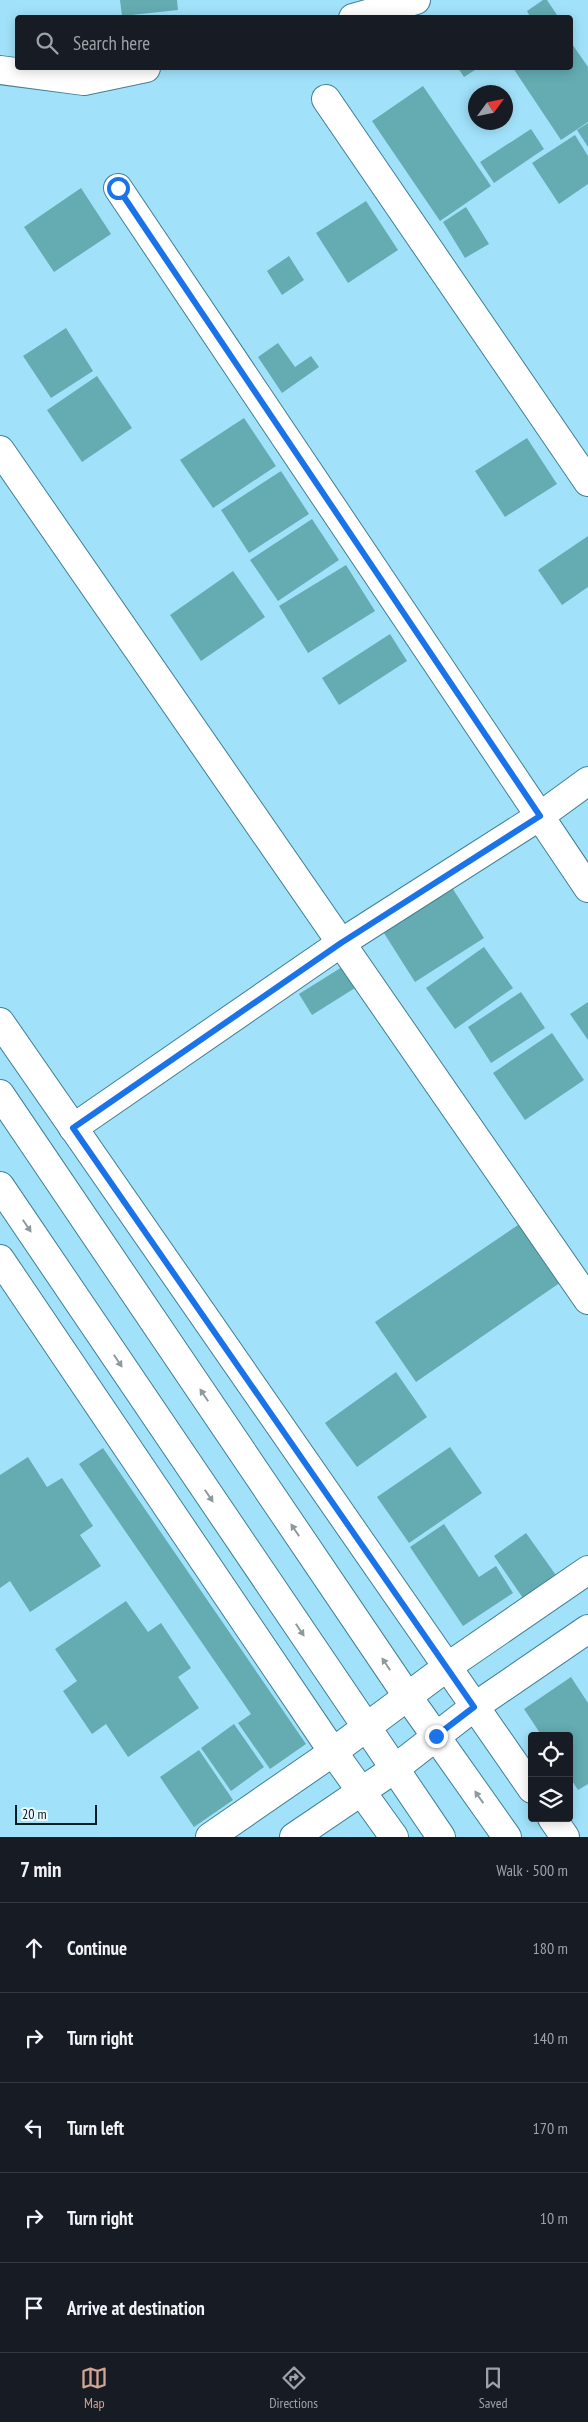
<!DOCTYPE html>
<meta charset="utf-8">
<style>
body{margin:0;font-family:"PT Sans Narrow",sans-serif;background:#20242c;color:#f1f3f6}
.controls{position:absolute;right:15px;bottom:15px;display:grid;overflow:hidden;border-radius:5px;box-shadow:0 2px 12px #0003}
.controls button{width:45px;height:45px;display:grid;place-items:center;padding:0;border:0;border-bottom:1px solid #363941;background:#171b24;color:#f1f3f6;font:25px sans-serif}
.compass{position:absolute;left:468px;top:85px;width:45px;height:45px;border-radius:50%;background:#171b24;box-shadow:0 2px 12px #0003;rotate:57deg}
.scale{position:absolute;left:15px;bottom:12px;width:82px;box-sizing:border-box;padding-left:5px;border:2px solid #031d26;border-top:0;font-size:14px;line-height:18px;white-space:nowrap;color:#031d26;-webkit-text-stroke:4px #edfaff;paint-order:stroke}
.stop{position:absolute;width:15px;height:15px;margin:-11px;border:4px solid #1a73e8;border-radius:50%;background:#fff}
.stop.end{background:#1a73e8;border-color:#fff;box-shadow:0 1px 5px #0008}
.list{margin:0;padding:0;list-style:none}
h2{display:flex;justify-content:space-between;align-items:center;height:65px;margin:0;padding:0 20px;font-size:21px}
h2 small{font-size:16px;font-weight:400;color:#9ea1a6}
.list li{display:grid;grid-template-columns:32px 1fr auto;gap:15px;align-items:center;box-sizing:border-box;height:90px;padding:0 20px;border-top:1px solid #363941}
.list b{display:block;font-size:19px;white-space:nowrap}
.list em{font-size:16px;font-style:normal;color:#9ea1a6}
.icon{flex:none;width:28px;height:28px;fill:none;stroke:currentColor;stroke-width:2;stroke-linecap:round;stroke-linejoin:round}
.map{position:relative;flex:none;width:588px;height:1837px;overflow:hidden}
.search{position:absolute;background:#171b24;box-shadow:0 2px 12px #0003;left:15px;right:15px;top:15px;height:55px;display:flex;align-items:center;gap:12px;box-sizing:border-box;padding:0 18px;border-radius:5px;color:#9ea1a6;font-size:19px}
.sheet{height:515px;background:#171b24}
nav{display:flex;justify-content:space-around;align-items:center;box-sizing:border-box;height:70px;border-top:1px solid #363941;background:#171b24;font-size:14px;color:#9ea1a6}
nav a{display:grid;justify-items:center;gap:2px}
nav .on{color:#d1a58f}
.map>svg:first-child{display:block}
.building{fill:#64acb2}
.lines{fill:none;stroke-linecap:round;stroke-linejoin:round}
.minor-casing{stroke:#418095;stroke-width:30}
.minor{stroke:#fff;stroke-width:28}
.oneway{fill:#8e999d}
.route{stroke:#1a73e8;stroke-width:6}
</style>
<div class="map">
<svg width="588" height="1837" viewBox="0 0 588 1837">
<rect width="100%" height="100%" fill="#a1e2fa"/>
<!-- building -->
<g class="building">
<path d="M120 0H177L178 10 122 16Z"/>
<path d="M543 0H547L559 18H531L527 11Z"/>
<path d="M570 41 588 67V122L561 140 513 68H570Z"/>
<path d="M458 68H478L464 77Z"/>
<path d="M423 86 491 186 440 221 372 121Z"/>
<path d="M588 123V147L577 130Z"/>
<path d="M531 129 544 149 494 183 480 162Z"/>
<path d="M575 135 588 156V184L559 204 532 163Z"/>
<path d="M81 188 111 234 54 272 24 227Z"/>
<path d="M366 201 398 250 348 283 316 233Z"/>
<path d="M466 207 489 244 465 258 443 222Z"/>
<path d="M289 256 304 280 282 295 267 271Z"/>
<path d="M66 328 93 371 51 398 23 356Z"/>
<path d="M278 343 295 367 311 356 319 367 282 393 258 357Z"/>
<path d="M97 376 132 428 82 462 47 410Z"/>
<path d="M244 418 276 466 213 508 180 460Z"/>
<path d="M527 438 557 484 505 517 475 471Z"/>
<path d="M281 471 309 514 249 553 221 510Z"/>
<path d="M312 519 339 560 278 601 250 560Z"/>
<path d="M588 536V587L562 605 538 570Z"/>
<path d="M346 565 375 611 308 653 279 606Z"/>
<path d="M233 571 265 617 201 661 170 615Z"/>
<path d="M390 634 407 661 339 705 322 678Z"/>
<path d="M451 886 484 938 415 982 382 930Z"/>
<path d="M484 947 513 988 455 1029 426 988Z"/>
<path d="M342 967 355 988 312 1015 299 994Z"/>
<path d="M521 992 545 1028 491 1063 468 1027Z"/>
<path d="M588 1002V1040L570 1014Z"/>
<path d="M552 1033 584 1080 525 1120 493 1073Z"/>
<path d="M524 1221 564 1280 416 1382 375 1322Z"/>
<path d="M396 1372 427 1417 357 1467 325 1423Z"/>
<path d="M450 1447 482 1493 409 1543 377 1497Z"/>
<path d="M103 1448 306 1744 270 1769 238 1723 251 1714 79 1464Z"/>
<path d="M28 1457 47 1487 62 1478 93 1526 80 1535 101 1566 30 1612 10 1581 0 1588V1475Z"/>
<path d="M444 1524 479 1577 496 1566 513 1593 463 1626 410 1547Z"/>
<path d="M526 1533 558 1578 525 1601 494 1556Z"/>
<path d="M126 1601 148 1632 161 1623 191 1668 178 1677 199 1708 128 1757 106 1724 92 1734 63 1691 77 1681 55 1649Z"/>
<path d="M571 1677 588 1703V1784L578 1790 569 1776V1736H542L524 1709Z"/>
<path d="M234 1724 264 1767 231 1791 201 1748Z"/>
<path d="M199 1750 233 1800 194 1827 160 1777Z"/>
</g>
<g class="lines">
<defs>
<g id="minor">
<path d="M353 18 416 0"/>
<path d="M0 70 84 81 146 68"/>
<path d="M326 99 588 482"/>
<path d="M118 188 588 888"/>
<path d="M0 450 588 1300"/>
<path d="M0 1022 532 1789"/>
<path d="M0 1094 408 1697 507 1837"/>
<path d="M73 1128 341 943 540 816 588 781"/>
<path d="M0 1186 441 1837"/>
<path d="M0 1259 333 1752 394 1837"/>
<path d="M552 1818 565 1837"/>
<path d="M210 1837 333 1752 447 1667 588 1570"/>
<path d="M294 1837 393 1770 474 1707 588 1629"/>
</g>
</defs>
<!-- minor casing -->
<use href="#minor" class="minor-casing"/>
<!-- minor -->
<use href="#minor" class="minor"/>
</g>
<!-- one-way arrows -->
<defs><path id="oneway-solid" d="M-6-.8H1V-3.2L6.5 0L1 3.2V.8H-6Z" transform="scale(1.25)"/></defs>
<g class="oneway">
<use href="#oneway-solid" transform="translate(27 1226) rotate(56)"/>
<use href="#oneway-solid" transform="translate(118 1361) rotate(56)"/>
<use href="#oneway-solid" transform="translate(204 1395) rotate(-124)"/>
<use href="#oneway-solid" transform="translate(209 1496) rotate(56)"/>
<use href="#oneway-solid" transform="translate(295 1530) rotate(-124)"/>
<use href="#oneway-solid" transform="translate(300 1630) rotate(56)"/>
<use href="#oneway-solid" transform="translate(386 1664) rotate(-124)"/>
<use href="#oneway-solid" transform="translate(479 1797) rotate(-125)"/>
</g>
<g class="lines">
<!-- route -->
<path class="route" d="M118 188 540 816 341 943 73 1128 474 1707 436 1736"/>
</g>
</svg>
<div class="controls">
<button><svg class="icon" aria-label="locate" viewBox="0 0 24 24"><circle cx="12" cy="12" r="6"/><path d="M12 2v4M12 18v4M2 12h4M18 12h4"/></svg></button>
<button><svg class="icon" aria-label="layers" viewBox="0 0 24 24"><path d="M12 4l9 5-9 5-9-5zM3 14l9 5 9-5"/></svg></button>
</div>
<svg class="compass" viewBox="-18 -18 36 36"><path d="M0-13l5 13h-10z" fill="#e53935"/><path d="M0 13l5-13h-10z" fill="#9ea1a6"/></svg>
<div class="scale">20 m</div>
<div class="stop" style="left:118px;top:188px"></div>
<div class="stop end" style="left:436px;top:1736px"></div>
<div class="search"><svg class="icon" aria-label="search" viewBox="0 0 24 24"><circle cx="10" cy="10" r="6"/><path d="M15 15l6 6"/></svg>Search here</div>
</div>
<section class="sheet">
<h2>7 min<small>Walk · 500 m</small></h2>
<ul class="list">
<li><svg class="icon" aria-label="ahead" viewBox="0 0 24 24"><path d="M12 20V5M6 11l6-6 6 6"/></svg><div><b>Continue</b></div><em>180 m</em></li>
<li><svg class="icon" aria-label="right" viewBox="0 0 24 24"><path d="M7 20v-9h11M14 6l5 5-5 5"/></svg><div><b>Turn right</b></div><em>140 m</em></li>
<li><svg class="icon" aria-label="left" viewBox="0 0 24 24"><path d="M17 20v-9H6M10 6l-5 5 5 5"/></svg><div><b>Turn left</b></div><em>170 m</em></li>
<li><svg class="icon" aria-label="right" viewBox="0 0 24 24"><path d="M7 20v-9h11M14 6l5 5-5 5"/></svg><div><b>Turn right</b></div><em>10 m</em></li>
<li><svg class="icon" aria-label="arrive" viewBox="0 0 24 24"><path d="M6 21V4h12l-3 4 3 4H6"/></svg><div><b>Arrive at destination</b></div></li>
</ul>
</section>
<nav>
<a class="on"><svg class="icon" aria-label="map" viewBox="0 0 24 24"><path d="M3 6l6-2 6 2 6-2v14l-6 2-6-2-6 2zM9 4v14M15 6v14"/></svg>Map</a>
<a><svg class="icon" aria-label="directions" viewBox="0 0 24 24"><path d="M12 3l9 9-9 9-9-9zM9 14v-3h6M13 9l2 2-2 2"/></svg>Directions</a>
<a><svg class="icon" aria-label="saved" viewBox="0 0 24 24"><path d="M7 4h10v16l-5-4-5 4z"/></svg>Saved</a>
</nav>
